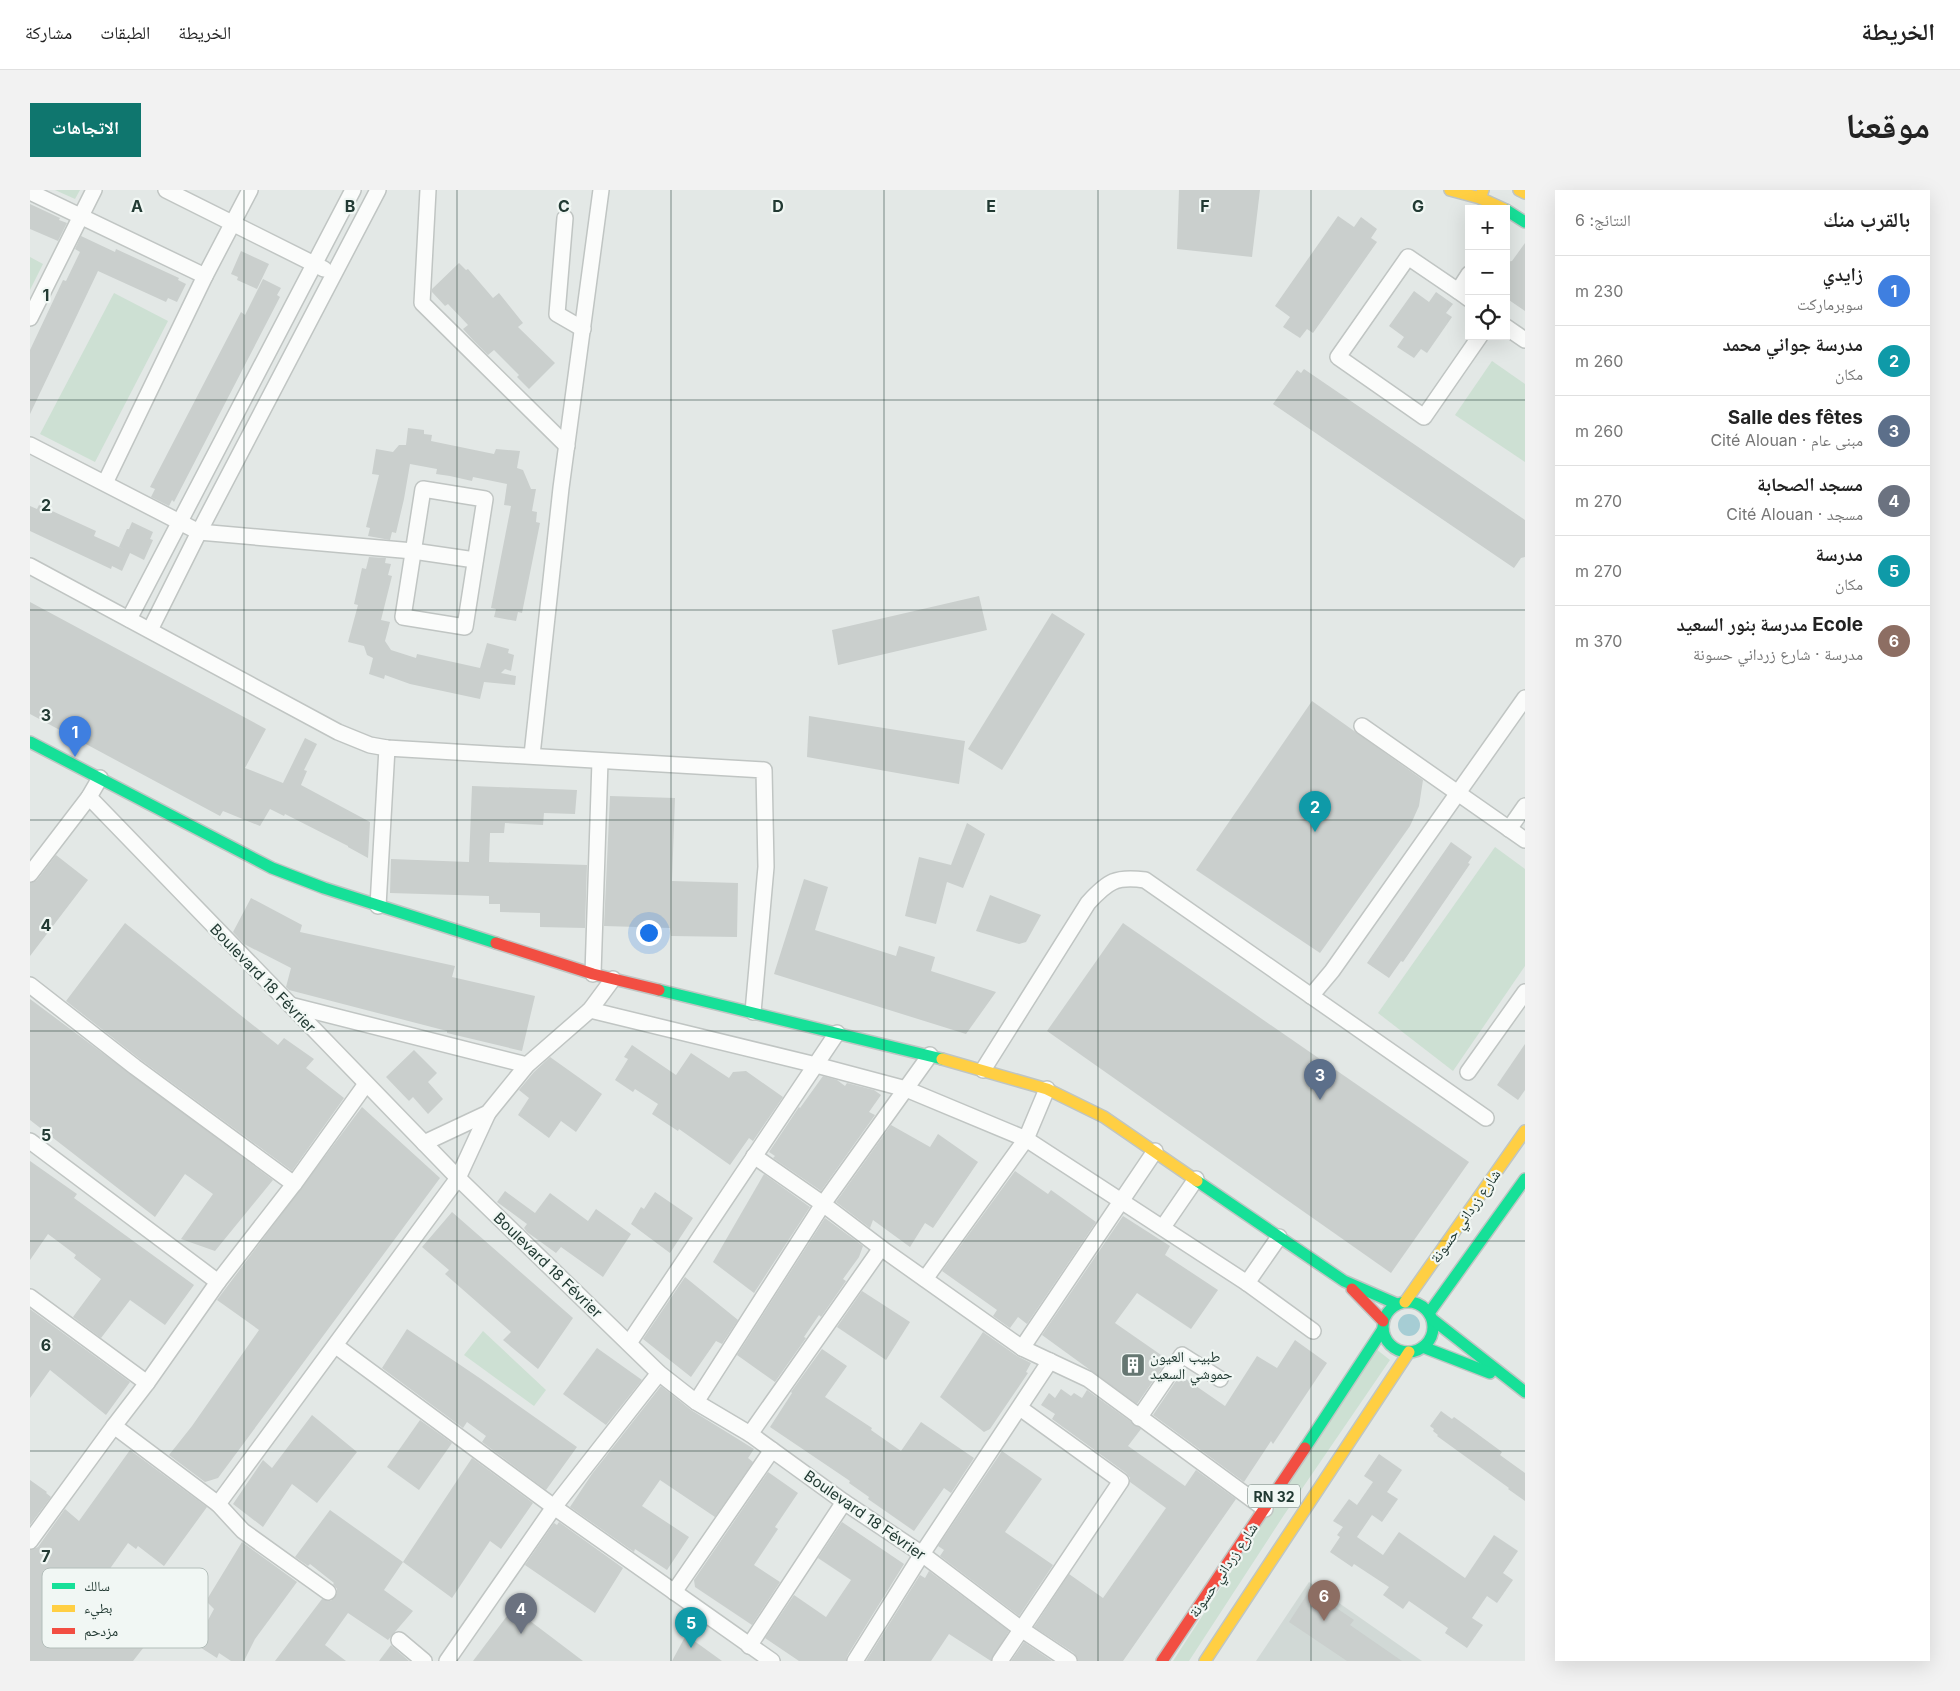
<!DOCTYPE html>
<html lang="ar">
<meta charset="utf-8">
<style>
body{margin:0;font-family:Inter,"Noto Naskh Arabic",sans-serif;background:#f2f2f2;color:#222;direction:rtl}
.controls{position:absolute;right:15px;top:15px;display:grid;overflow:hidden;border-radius:0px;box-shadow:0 5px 20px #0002}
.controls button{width:45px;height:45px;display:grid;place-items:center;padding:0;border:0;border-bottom:1px solid #e0e0e0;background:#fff;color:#222;font:25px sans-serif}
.you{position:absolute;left:618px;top:742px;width:18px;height:18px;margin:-12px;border:4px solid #fff;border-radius:50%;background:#1a73e8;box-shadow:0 0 0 8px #1a73e833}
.badge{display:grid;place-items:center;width:32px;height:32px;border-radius:50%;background:#0f766e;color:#fff;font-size:16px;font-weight:700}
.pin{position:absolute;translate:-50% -41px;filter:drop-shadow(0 1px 2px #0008)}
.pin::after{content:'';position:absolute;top:26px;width:18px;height:15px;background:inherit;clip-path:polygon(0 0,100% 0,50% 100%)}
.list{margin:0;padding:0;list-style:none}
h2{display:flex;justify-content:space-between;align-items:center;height:65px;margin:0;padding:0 20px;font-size:21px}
h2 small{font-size:16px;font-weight:400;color:#767676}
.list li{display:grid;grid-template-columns:32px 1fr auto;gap:15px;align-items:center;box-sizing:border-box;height:70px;padding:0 20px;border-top:1px solid #e0e0e0}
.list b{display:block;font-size:19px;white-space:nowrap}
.list p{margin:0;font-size:16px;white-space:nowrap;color:#767676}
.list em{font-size:16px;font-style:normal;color:#767676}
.icon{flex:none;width:28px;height:28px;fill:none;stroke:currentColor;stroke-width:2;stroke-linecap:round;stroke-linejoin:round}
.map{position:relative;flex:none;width:1495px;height:1471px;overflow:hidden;direction:ltr;border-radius:0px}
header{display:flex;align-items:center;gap:30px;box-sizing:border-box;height:70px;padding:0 25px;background:#fff;border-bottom:1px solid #e0e0e0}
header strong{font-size:24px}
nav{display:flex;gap:28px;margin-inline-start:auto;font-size:18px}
.intro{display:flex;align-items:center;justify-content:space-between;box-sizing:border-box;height:120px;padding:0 30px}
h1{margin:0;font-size:35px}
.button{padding:12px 22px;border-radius:0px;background:#0f766e;color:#fff;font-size:18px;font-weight:700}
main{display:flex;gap:30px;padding:0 30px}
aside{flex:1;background:#fff;border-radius:0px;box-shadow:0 5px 20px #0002}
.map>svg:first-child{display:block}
.built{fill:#d1d9d6}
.green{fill:#cde0d3}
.water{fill:#a6cdd4}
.building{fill:#cacfcd}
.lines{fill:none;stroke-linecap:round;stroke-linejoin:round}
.street-casing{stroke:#c0c5c3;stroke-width:18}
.fast-casing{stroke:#bfc5c3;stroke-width:14}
.slow-casing{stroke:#bfc5c3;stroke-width:14}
.jam-casing{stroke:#bfc5c3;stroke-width:14}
.street{stroke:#fbfcfb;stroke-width:15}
.fast{stroke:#16e098;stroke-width:11}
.slow{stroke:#ffcf43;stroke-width:11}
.jam{stroke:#f24e42;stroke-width:11}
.grid{fill:none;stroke:#223a33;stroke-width:1;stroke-opacity:0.55}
.labels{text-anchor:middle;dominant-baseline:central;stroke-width:4.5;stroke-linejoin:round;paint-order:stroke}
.shield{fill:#f1f7f4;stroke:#60736d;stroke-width:1}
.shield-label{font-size:14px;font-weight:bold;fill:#223a33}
.street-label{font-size:15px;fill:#223a33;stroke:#f1f7f4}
.poi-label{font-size:15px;fill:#223a33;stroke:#f1f7f4;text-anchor:start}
.key{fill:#f1f7f4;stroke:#b3beba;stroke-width:1}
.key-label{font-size:14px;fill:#223a33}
.grid-label{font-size:16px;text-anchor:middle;font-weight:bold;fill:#223a33;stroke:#f1f7f4;stroke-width:4.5;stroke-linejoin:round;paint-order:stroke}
</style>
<header>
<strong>الخريطة</strong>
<nav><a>الخريطة</a><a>الطبقات</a><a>مشاركة</a></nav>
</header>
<div class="intro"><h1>موقعنا</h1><a class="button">الاتجاهات</a></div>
<main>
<aside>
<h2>بالقرب منك<small>النتائج: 6</small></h2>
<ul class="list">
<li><span class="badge" style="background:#3f7fe0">1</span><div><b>زايدي</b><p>سوبرماركت</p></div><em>230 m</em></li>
<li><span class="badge" style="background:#0f9aa8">2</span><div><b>مدرسة جواني محمد</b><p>مكان</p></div><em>260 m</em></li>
<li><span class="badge" style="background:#5c6f8a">3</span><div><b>Salle des fêtes</b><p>مبنى عام · Cité Alouan</p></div><em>260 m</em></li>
<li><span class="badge" style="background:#6b7280">4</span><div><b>مسجد الصحابة</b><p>مسجد · Cité Alouan</p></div><em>270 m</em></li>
<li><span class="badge" style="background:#0f9aa8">5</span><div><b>مدرسة</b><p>مكان</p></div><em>270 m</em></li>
<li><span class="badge" style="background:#8d6e63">6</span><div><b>Ecole مدرسة بنور السعيد</b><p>مدرسة · شارع زرداني حسونة</p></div><em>370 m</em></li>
</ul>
</aside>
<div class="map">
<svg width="1495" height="1471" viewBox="0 0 1495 1471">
<rect width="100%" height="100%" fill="#e3e8e6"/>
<!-- built -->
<path class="built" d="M1279 1392 1392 1471H1226Z"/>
<!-- green -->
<g class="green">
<path d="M25 0H50L45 9Z"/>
<path d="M0 67 13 74 0 100Z"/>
<path d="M84 103 138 131 65 272 10 244Z"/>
<path d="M1462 171 1495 194V272L1425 225Z"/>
<path d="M1465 657 1495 679V776L1423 881 1348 823Z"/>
<path d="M453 1141 516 1200 504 1216 434 1165Z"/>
<path d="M1346 1159 1360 1170 1254 1325 1159 1471H1143Z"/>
</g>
<!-- water -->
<circle class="water" cx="1379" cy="1135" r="11"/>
<!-- building -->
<g class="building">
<path d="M1149 0H1230L1222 67 1147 59Z"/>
<path d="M0 14 30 28 29 30 37 33 28 51 0 39Z"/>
<path d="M1308 26 1324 37 1331 27 1347 39 1341 48 1347 52 1283 143 1277 139 1270 148 1253 137 1260 127 1245 116Z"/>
<path d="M51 46 85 62 86 59 149 88 148 90 156 94 147 112 138 108 136 112 68 81 0 224V160L33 90 36 91 50 62 45 59Z"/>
<path d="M1495 53V121L1476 108V72L1482 71Z"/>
<path d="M211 61 239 74 227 99 207 90 208 87 201 84Z"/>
<path d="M429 73 436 80 438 79 463 108 469 103 493 133 488 137 525 173 499 199 487 187 489 185 464 160 458 165 443 150 433 139 438 135 418 114 415 116 402 102V99Z"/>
<path d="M233 89 251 98 247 105 250 107 144 312 142 310 139 316 121 307 125 299 120 297 211 122 215 125Z"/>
<path d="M1384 101 1399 112 1406 102 1423 114 1416 123 1422 127 1397 163 1391 159 1384 168 1367 157 1374 147 1359 136Z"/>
<path d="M1274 179 1495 330V367L1491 368 1484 378 1243 214 1267 180 1271 183Z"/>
<path d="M378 238 394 240V244L402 245 401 251 464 264 466 259 490 261 487 278 493 280 501 299H506L502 321 507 322 506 332 510 333 492 423 488 422 486 431 464 427 466 419 461 418 481 316 474 315 477 294 443 287 442 291 420 286 406 284 407 279 380 274 374 309 366 343 362 342 360 350 338 346 340 338 336 337 349 285 342 284 346 259 363 262 369 255H376Z"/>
<path d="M9 315 66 341 64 346 93 359 89 357 97 339H99L102 332 123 342 120 349 123 350 114 370 100 363 92 381 82 376 81 379 0 341V316L7 319Z"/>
<path d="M339 367 356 368 355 373 361 374 358 385 362 386 351 430 360 432 355 451 361 460 386 468 387 464 450 478 457 453 479 459 478 463 484 465 481 481 475 479 471 483 486 486 485 495 454 492 450 509 380 494 355 485 354 489 339 484 343 468 337 465 334 456 318 452 328 415 324 414 332 378 336 379Z"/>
<path d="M949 406 957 440 808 475 802 440Z"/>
<path d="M0 412 236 539 215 578 253 593 275 548 287 554 274 580 277 581 271 595 340 632 338 668 318 657V656L255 624 254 626 240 619 230 636 193 621 190 626 0 524Z"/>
<path d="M1022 423 1055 444 972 580 938 559Z"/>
<path d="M1282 511 1393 590 1389 616 1380 636 1290 763 1166 680Z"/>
<path d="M779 526 935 551 929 594 777 567Z"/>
<path d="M442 596 547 600 545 624 514 623 513 635 475 633 474 643H460L459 672 557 675 555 738 510 737V723L470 722V714H459V706L360 703 361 669 439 672Z"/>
<path d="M580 606 645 608 642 691 708 693 707 747 641 746 640 738 574 736Z"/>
<path d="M937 633 955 644 933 698 917 692 906 734 875 726 889 667 921 675Z"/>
<path d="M1421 652 1442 667 1438 673 1440 674 1373 772 1371 771 1359 788 1337 773Z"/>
<path d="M26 665 58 690 0 766V693L7 690Z"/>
<path d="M774 689 798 697 785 740 866 766 869 756 905 767 901 781 966 802 936 844 744 784Z"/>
<path d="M960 705 1011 725 996 752 989 754 946 741Z"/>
<path d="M221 708 272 735 270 742 425 776 422 787 505 806 492 861 417 843V841L259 800 256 797 261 778 214 754 203 742Z"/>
<path d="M95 733 248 855 254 848 284 869 276 878 314 908 262 981 111 870 36 811Z"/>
<path d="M1093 733 1439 972 1361 1083 1017 841Z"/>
<path d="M0 809 243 990 185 1061 151 1049 183 1004 155 984 125 1027 0 930Z"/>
<path d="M1495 854V900L1488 910 1467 895Z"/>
<path d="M602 855 646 885 661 863 699 888 703 882 716 881 753 907 723 951 719 948 700 975 649 939 648 941 622 924 628 914 605 899 603 902 585 890 598 869 594 867Z"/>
<path d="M384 860 407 883 398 892 413 909 398 924 383 907 379 911 356 887Z"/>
<path d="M520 867 572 904 546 942 531 931 519 948 488 925 499 908 489 900 504 882Z"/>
<path d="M793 886 807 890 815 896 817 893 844 900 851 905 839 922 845 925 791 1001 743 968 745 966 739 962 769 917 770 918Z"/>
<path d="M332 917 410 988 188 1288 175 1292 139 1265 162 1236 229 1140 187 1110Z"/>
<path d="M861 935 900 957 908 944 948 972 903 1038 895 1033 880 1057 843 1030 840 1038 806 1012Z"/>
<path d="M0 971 47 1004 44 1008 164 1095 135 1135 100 1110 71 1148 43 1127 71 1089 44 1068 46 1065 18 1044 0 1070Z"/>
<path d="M985 981 1018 1004 1021 1000 1066 1032 997 1134 988 1127 980 1138 963 1126 967 1120 912 1081Z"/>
<path d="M734 984 780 1017 724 1103 683 1072Z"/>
<path d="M475 1001 505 1023 520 1003 558 1031 566 1019 601 1044 573 1087 531 1057 526 1063 497 1042 494 1038 497 1034 467 1012Z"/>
<path d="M625 1002 663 1028 640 1063 601 1034 611 1017 614 1019Z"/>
<path d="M422 1022 543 1128 508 1179 473 1150 481 1142 415 1084 419 1080 392 1057Z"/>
<path d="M1093 1026 1140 1056 1135 1065 1188 1100 1161 1139 1107 1103 1085 1133 1134 1167 1130 1172 1134 1175 1107 1214 1012 1145Z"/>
<path d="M795 1028 833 1056 829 1067 813 1089 816 1091 791 1127 789 1125 774 1147 776 1148 745 1192 707 1165Z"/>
<path d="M655 1087 708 1130 692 1154 686 1151 661 1187 613 1149Z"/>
<path d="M832 1101 880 1132 856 1170 807 1137Z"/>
<path d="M0 1119 100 1192 76 1225 20 1180 0 1208Z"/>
<path d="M377 1139 451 1189 547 1257 516 1300 452 1252 456 1246 437 1232 433 1238 352 1178Z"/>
<path d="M953 1142 987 1166 1001 1173 996 1182 998 1183 960 1239 954 1242 910 1207Z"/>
<path d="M1265 1150 1297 1173 1243 1254 1241 1251 1214 1292 1123 1225 1150 1185 1195 1216 1227 1166 1247 1178Z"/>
<path d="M567 1158 612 1190 576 1235 533 1204Z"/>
<path d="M792 1159 817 1176 795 1207 842 1238 841 1240 871 1261 891 1232 944 1268 921 1303 914 1298 884 1341 838 1309 839 1307 819 1293 820 1291 740 1237 762 1203 761 1202Z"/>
<path d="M631 1196 661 1220 724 1259 718 1268 723 1272 685 1327 630 1290 612 1316 659 1347 637 1380 605 1359 604 1362 540 1317 562 1284Z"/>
<path d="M1031 1199 1041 1206 1044 1203 1052 1208 1057 1200 1111 1239 1098 1256 1155 1296 1166 1280 1206 1309 1093 1471H1048L1044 1463 1004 1437 1039 1384 1073 1408 1136 1318 1100 1292V1288L1096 1283 1022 1229 1025 1224 1011 1215 1019 1203 1025 1208Z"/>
<path d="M1411 1221 1422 1229 1424 1227 1438 1237 1472 1262 1470 1265 1495 1283V1311L1478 1299 1479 1298 1407 1246 1408 1245 1403 1241 1404 1239 1400 1236Z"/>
<path d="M282 1225 327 1262 287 1313 262 1294 233 1337 203 1314 233 1270 242 1278Z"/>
<path d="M390 1230 422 1253 389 1300 357 1277Z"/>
<path d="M100 1260 177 1317 134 1376 108 1356 106 1359 98 1353 72 1390 128 1439 103 1471H0V1360L8 1357 35 1319 49 1331Z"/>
<path d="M972 1261 1012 1289 975 1342 1023 1375 989 1426 910 1366 914 1360 908 1356Z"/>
<path d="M1349 1264 1372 1280 1357 1302 1368 1309 1352 1332 1342 1325 1327 1347 1353 1365 1369 1342 1435 1388 1464 1345 1488 1361 1473 1383 1483 1390 1467 1413 1457 1406 1442 1428 1453 1435 1437 1458 1415 1443 1418 1438 1379 1411 1373 1419 1353 1405 1359 1397 1324 1374 1322 1377 1300 1362 1310 1347 1307 1345 1313 1337 1303 1331 1319 1309 1327 1315 1343 1292 1334 1286Z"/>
<path d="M442 1268 503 1313 471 1359 460 1351 422 1408 373 1372 354 1400 383 1421 358 1450 318 1423 295 1455 316 1471H245L292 1409 301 1411 307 1403V1399L303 1394 304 1393 280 1374 278 1376 265 1367 300 1320 373 1372Z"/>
<path d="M738 1282 768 1303 745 1337 748 1339 724 1375 750 1392 722 1435 665 1397 664 1390Z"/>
<path d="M0 1290 17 1302 16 1303 21 1307 0 1335Z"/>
<path d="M529 1332 593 1378 565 1423 495 1375 524 1333 527 1335Z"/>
<path d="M812 1332 874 1374 817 1466 816 1471H769L735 1448 764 1405 796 1427 821 1390 788 1368Z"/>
<path d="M212 1352 267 1392 225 1449 214 1471H201L189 1463 187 1468 165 1454 184 1419 176 1411Z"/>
<path d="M899 1381 979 1441 961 1471 919 1444 901 1471H836L890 1385 895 1388Z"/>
<path d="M1280 1400 1324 1430 1320 1435 1372 1471H1317L1259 1432Z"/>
<path d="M483 1418 553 1471H443Z"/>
<path d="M656 1445 692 1471H642Z"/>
<path d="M994 1452 1022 1471H981Z"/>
<path d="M361 1455 363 1457 379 1471H349Z"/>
</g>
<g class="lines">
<defs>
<g id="street">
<path d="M136 0 294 79"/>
<path d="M398 0 392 113 537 256"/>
<path d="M0 2 175 86"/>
<path d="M535 28 527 124 553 139"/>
<path d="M1439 84 1428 101 1439 109"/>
<path d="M1428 101 1378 67 1308 167 1394 227 1450 146"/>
<path d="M0 128 64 0"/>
<path d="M1476 137 1495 150"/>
<path d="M0 255 169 342 383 361 445 370"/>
<path d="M75 293 175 86 220 0"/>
<path d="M393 299 455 309 435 437 373 427Z"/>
<path d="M0 376 308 542 340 555 357 558 734 580 736 677 723 822"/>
<path d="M99 429 323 0"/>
<path d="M120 440 169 342 348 0"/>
<path d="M1332 536 1495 650"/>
<path d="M502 565 531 298 571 0"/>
<path d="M59 607 428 988 629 1183 666 1212 720 1244 814 1312 892 1364 991 1439 1039 1471"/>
<path d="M1479 639 1495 616"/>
<path d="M0 684 59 607 70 588"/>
<path d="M348 716 357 558"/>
<path d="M563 784 570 571"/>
<path d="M0 795 105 877 264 994"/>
<path d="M1281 806 1302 781 1495 508"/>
<path d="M260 815 497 875"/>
<path d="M560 820 786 875 876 899 996 949 1217 1093 1283 1141"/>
<path d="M953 880 1058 713C1078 691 1086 686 1115 690L1456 928"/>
<path d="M1438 882 1495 802"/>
<path d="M0 951 188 1092"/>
<path d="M394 953 458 923 497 875 560 820 583 789"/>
<path d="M724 966 793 1014 851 1058 992 1158 1058 1189 1235 1319"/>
<path d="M1133 1037 1166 989"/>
<path d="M895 1089 996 949 1017 899"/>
<path d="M1217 1093 1249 1047"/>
<path d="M0 1107 117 1193 188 1092 264 994 336 894"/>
<path d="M599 1153 807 843"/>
<path d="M306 1156 524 1317 742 1471"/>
<path d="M992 1158 1125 961"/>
<path d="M117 1193 84 1236 188 1314 428 988 458 923"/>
<path d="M666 1212 793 1014 900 865"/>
<path d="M1109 1228 1152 1165 1190 1189"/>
<path d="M720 1244 851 1058"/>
<path d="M188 1314 213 1341 298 1402"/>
<path d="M0 1351 84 1236"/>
<path d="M644 1402 742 1260"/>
<path d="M369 1450 394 1471"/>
<path d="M719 1456 814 1312"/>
<path d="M417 1471 524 1317 629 1183"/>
<path d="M825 1471 892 1364 1020 1171"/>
<path d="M970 1471 1091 1291 990 1218"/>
</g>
<g id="fast">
<path d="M1476 20 1495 32"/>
<path d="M0 552 242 678 294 698 466 753"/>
<path d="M629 800 912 869"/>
<path d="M1167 991 1314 1091 1367 1114"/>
<circle cx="1378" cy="1137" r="25"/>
<path d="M1399 1123 1495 989"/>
<path d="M1402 1129 1495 1202"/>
<path d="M1393 1157 1460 1183"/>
<path d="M1275 1258 1353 1139"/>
</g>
<g id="slow">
<path d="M1420 0 1450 8"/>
<path d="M1453 0 1450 8 1474 19"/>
<path d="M1489 0 1495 3"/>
<path d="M912 869 1017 899 1074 927 1167 991"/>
<path d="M1375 1112 1495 941"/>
<path d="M1175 1471 1379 1162"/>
</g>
<g id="jam">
<path d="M466 753 563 784 629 800"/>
<path d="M1322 1099 1353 1131"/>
<path d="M1132 1471 1275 1258"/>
</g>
</defs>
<!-- street casing -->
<use href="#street" class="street-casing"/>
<!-- fast casing -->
<use href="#fast" class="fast-casing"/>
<!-- slow casing -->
<use href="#slow" class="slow-casing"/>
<!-- jam casing -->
<use href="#jam" class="jam-casing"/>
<!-- street -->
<use href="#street" class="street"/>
<!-- fast -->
<use href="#fast" class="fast"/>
<!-- slow -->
<use href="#slow" class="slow"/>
<!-- jam -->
<use href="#jam" class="jam"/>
</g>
<!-- grid -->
<path class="grid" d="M214 0V1471M427 0V1471M641 0V1471M854 0V1471M1068 0V1471M1281 0V1471M0 210H1495M0 420H1495M0 630H1495M0 841H1495M0 1051H1495M0 1261H1495"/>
<!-- icons -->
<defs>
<symbol id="building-square" viewBox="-11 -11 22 22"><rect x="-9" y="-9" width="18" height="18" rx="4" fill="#667772" stroke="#f1f7f4"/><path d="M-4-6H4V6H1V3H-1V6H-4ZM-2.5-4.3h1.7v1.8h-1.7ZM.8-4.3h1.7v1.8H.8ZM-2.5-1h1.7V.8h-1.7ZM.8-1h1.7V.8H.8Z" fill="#fff"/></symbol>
</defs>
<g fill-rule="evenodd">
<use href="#building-square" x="1089" y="1161" width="28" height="28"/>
</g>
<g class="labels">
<!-- shield labels -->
<rect class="shield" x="1218" y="1294.5" width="52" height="23" rx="4"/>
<g class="shield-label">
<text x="1244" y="1306">RN 32</text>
</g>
<!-- street labels -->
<g class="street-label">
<text transform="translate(233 788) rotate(46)">Boulevard 18 Février</text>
<text transform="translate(1435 1026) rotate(-55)">شارع زرداني حسونة</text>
<text transform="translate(518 1075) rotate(44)">Boulevard 18 Février</text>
<text transform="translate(835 1325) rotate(35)">Boulevard 18 Février</text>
<text transform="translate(1193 1380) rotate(-56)">شارع زرداني حسونة</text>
</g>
<!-- poi labels -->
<g class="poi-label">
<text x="1120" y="1166">طبيب العيون<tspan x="1120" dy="17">حموشي السعيد</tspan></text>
</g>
</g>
<!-- legend -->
<rect x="12" y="1378" width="166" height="80" rx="8" class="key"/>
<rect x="22" y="1393" width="23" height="6" fill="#16e098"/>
<rect x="22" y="1415" width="23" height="7" fill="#ffcf43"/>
<rect x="22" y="1438" width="23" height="6" fill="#f24e42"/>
<g class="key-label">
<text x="54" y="1401">سالك</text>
<text x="54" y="1423">بطيء</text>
<text x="54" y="1446">مزدحم</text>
</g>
<g class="grid-label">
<text x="107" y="22">A</text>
<text x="320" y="22">B</text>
<text x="534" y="22">C</text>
<text x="748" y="22">D</text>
<text x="961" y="22">E</text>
<text x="1175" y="22">F</text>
<text x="1388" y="22">G</text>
<text x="16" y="111">1</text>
<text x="16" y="321">2</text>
<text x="16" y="531">3</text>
<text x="16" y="741">4</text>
<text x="16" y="951">5</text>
<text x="16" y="1161">6</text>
<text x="16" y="1372">7</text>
</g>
</svg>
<div class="controls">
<button>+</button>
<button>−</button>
<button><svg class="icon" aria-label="locate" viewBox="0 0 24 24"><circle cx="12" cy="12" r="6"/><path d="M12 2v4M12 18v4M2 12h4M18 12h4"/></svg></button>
</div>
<div class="you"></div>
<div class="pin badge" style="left:45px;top:567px;background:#3f7fe0">1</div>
<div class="pin badge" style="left:1285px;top:642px;background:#0f9aa8">2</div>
<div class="pin badge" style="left:1290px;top:910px;background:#5c6f8a">3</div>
<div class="pin badge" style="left:491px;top:1444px;background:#6b7280">4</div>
<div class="pin badge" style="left:661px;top:1458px;background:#0f9aa8">5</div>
<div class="pin badge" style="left:1294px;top:1431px;background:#8d6e63">6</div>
</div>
</main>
